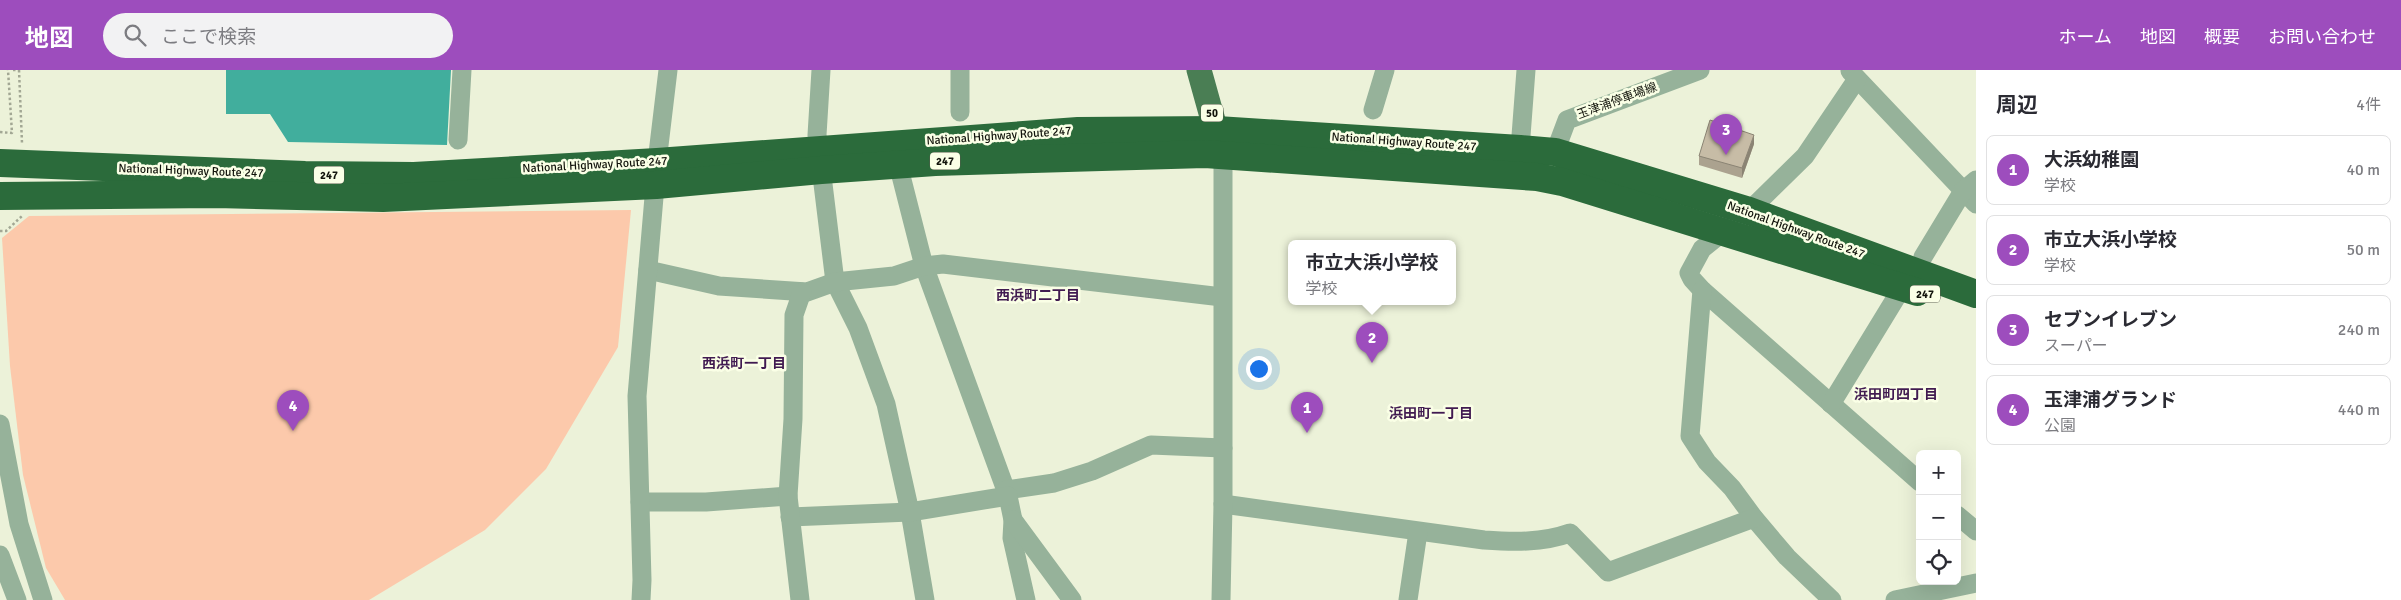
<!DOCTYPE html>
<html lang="ja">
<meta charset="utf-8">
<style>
body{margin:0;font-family:Signika,"Noto Sans JP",sans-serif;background:#f2f2f3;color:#2b2b33}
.controls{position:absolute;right:15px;bottom:15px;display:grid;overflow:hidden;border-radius:8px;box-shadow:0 5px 20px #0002}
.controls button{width:45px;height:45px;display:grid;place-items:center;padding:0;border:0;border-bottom:1px solid #e1e1e2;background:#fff;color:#2b2b33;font:25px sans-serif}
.you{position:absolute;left:1258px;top:298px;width:18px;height:18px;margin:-12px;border:4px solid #fff;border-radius:50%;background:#1a73e8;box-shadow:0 0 0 8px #1a73e833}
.badge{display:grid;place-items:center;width:32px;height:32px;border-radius:50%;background:#9d4dbd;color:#fff;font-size:16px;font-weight:700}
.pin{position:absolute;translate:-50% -41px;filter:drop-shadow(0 1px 2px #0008)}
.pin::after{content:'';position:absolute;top:26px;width:18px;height:15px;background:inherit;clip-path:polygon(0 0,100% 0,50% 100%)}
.popup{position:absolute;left:1288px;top:170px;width:168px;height:65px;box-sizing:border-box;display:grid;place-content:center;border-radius:8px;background:#fff;filter:drop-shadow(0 1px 4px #0005);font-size:16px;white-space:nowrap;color:#7c7c81}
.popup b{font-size:19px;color:#2b2b33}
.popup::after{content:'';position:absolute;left:50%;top:100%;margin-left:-10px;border:10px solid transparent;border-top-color:#fff}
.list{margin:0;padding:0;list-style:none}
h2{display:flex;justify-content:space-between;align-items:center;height:65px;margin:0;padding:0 20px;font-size:21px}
h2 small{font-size:16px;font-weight:400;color:#7c7c81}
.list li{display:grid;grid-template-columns:32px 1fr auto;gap:15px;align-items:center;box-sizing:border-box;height:70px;margin:0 10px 10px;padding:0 10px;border:1px solid #e1e1e2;border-radius:8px}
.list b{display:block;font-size:19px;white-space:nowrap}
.list p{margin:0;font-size:16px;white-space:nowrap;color:#7c7c81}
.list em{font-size:16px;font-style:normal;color:#7c7c81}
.icon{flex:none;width:28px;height:28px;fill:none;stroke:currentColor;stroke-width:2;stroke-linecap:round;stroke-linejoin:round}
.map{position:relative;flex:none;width:1976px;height:530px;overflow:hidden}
header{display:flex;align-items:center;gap:30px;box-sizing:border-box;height:70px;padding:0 25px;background:#9d4dbd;color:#fff}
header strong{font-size:24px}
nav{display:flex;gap:28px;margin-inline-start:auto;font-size:18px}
.search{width:350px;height:45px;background:#f2f2f3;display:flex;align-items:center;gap:12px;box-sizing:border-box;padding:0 18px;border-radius:28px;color:#7c7c81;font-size:19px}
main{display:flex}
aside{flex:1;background:#fff}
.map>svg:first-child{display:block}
.green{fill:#fcc9ab}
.water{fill:#41ae9d}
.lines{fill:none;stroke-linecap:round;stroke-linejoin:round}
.path{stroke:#a2a794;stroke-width:2.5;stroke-dasharray:2.5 2.5;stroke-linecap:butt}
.minor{stroke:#96b29a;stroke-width:19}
.major{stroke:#4a7e54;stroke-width:25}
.highway{stroke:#2b6b3b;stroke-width:28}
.wall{fill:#aba28f}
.shaded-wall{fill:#8b8474}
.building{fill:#c7bca6;stroke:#8b8474}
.labels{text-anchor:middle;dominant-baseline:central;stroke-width:5;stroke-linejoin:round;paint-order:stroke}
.shield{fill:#faffe6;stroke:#575a4d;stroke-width:1}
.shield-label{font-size:11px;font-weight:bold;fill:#11130b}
.street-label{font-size:12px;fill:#11130b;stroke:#faffe6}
.neighbourhood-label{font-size:14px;font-weight:bold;fill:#411b51;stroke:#faffe6}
</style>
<header>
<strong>地図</strong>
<div class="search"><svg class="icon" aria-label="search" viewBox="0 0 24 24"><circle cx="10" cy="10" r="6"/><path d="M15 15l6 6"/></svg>ここで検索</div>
<nav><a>ホーム</a><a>地図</a><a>概要</a><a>お問い合わせ</a></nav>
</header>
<main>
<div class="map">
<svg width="1976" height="530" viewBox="0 0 1976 530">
<rect width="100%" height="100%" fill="#ecf2d9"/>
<!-- green -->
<path class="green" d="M631 140 618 277 546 399 485 460 369 530H65L46 498 23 405 10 296 2 168 29 146Z"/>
<!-- water -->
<path class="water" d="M226 0H451L447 75 288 72 270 44H226Z"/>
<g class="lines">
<!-- path -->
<g class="path">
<path d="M13 0H19"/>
<path d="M19 0 22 73"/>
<path d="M0 62 12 63 8 0"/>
<path d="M0 161H6L22 146"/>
</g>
<!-- minor -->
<g class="minor">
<path d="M821 0 817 65 835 212 858 258 886 334 910 442 925 530"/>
<path d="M1850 1 1976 134"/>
<path d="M1857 9 1805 86 1749 141 1702 179 1689 203 1692 209 1702 220 1920 412"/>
<path d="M1373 40 1385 0"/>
<path d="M960 42V0"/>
<path d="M458 70 462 0"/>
<path d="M1520 79 1526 0"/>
<path d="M1555 82 1567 50 1700 0"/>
<path d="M898 94 924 196 1008 426 1013 450 1012 468 1026 530"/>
<path d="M1923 187 1963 121 1976 110"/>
<path d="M648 200 719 216 807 222 835 212 894 206 924 196 943 194 1222 227"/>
<path d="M1702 220 1690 366 1707 392 1732 418 1754 448 1787 487 1832 530"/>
<path d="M1831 334 1897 226"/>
<path d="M0 354 19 454 43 530"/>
<path d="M1006 420 1054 413 1092 401 1151 375 1223 378"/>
<path d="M640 432H706L788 426"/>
<path d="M1223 434 1484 470C1513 472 1542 473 1570 463L1608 502 1754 448"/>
<path d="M1957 445 1976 461"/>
<path d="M790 447 910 442 1008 426"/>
<path d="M1013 450 1072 530"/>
<path d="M0 485 17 530"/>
<path d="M641 530 642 510 637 326 657 92 668 0"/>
<path d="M800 530 788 426 793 349 794 245 802 222"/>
<path d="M1221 530 1223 434V86"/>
<path d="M1408 530 1418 462"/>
<path d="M1895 530 1976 513"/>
</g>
<!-- major -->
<path class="major" d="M1199 0 1221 79"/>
<!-- highway -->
<g class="highway">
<path d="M0 93 305 105 414 106 657 92 1078 61 1217 60 1520 79 1555 82 1749 141 1976 224"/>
<path d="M0 126 216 124 383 128 656 115 821 100 935 92 1205 84 1537 107 1562 112 1917 222"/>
</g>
</g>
<!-- wall -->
<path class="wall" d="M1754 74 1742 108 1699 95V86Z"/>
<!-- shaded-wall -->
<path class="shaded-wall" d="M1754 65V74L1742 108V98Z"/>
<!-- building -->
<path class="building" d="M1710 50 1754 65 1742 98 1699 86Z"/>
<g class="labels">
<!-- shield labels -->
<g class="shield">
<rect x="1201" y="34.5" width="22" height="17" rx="4"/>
<rect x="930" y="82.5" width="30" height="17" rx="4"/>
<rect x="314" y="96.5" width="30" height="17" rx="4"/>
<rect x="1910" y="215.5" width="30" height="17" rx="4"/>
</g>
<g class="shield-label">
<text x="1212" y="43">50</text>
<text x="945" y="91">247</text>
<text x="329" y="105">247</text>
<text x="1925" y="224">247</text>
</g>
<!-- street labels -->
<g class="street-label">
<text transform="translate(1617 31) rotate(-20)">玉津浦停車場線</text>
<text transform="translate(999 66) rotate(-4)">National Highway Route 247</text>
<text transform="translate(1404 72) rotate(4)">National Highway Route 247</text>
<text transform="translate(595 95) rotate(-3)">National Highway Route 247</text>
<text transform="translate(191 101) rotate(2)">National Highway Route 247</text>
<text transform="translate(1796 160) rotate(20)">National Highway Route 247</text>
</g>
<!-- neighbourhood labels -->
<g class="neighbourhood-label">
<text x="1038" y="225">西浜町二丁目</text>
<text x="744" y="293">西浜町一丁目</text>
<text x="1896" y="324">浜田町四丁目</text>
<text x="1431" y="343">浜田町一丁目</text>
</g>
</g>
</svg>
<div class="controls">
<button>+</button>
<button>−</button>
<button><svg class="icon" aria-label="locate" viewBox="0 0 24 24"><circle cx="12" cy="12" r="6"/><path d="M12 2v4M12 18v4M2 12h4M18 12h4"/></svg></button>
</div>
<div class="you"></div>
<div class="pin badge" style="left:1307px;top:363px">1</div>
<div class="pin badge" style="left:1372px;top:293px">2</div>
<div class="popup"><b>市立大浜小学校</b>学校</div>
<div class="pin badge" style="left:1726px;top:85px">3</div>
<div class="pin badge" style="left:293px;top:361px">4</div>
</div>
<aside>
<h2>周辺<small>4件</small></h2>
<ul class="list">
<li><span class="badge">1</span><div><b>大浜幼稚園</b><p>学校</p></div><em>40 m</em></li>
<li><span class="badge">2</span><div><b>市立大浜小学校</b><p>学校</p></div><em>50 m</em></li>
<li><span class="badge">3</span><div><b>セブンイレブン</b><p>スーパー</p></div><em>240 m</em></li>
<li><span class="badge">4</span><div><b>玉津浦グランド</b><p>公園</p></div><em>440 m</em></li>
</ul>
</aside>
</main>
